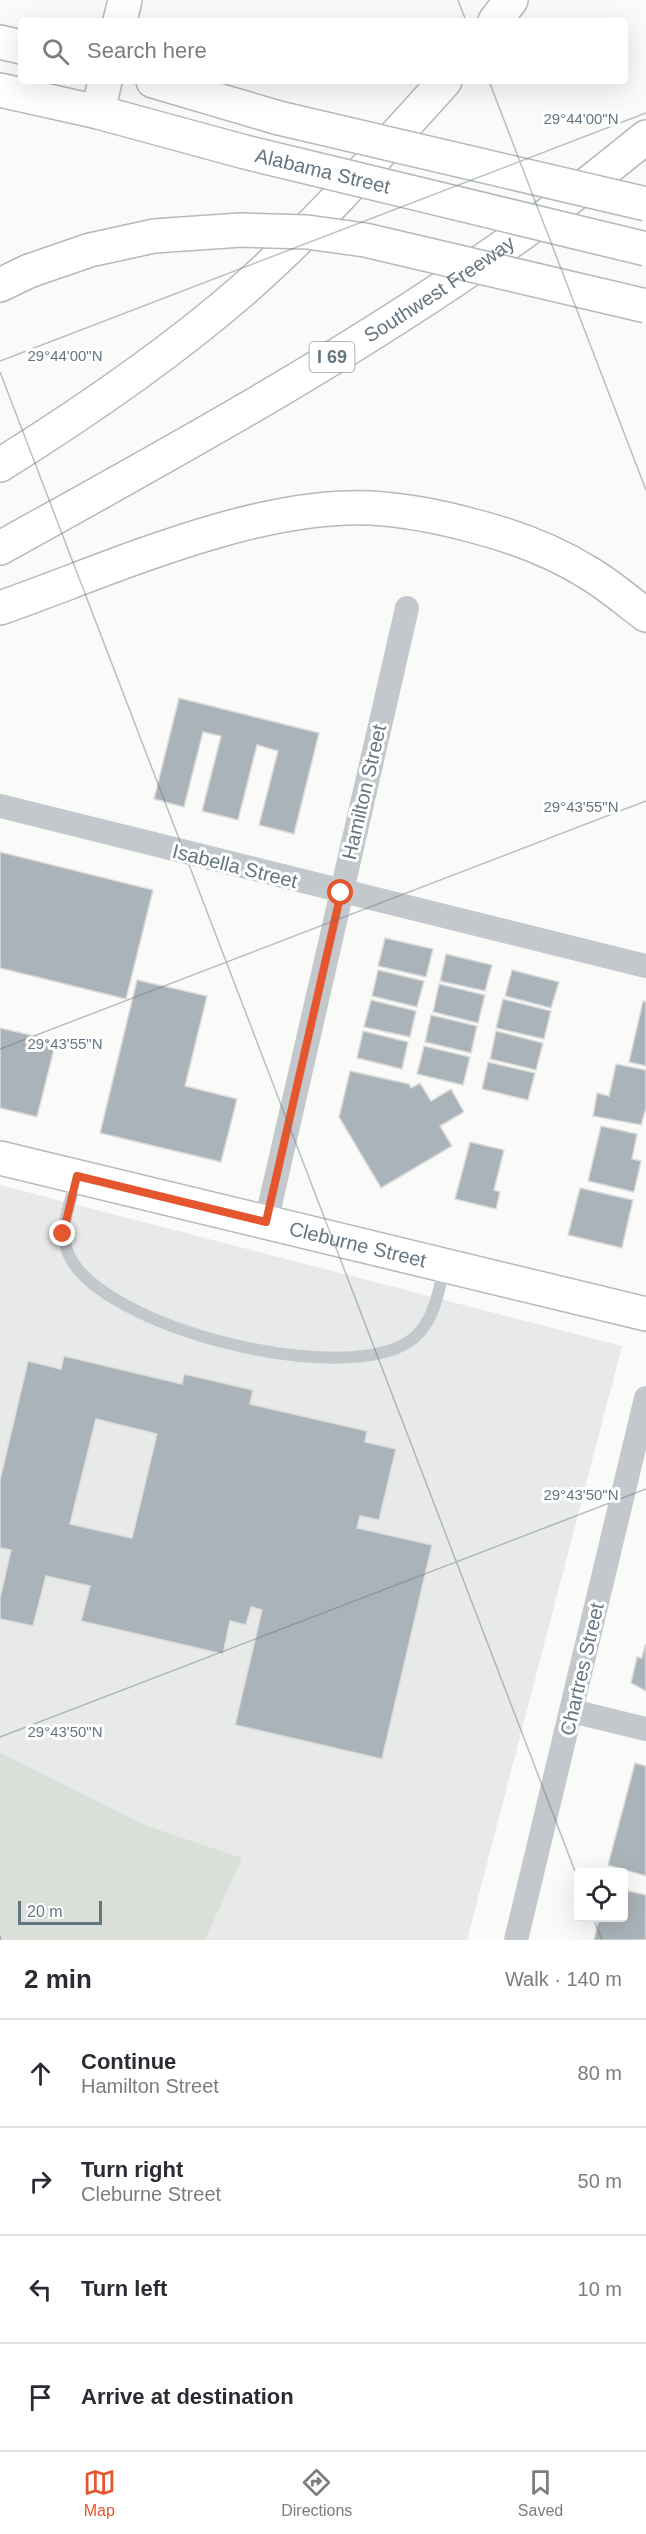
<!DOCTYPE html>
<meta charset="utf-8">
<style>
body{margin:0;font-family:Arial,sans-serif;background:#f7f7f7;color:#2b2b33}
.controls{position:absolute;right:18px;bottom:18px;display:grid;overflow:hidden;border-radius:6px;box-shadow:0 6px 24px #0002}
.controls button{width:54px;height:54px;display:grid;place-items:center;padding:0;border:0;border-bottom:2px solid #e1e1e2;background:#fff;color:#2b2b33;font:30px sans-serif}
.scale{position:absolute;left:18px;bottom:15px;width:84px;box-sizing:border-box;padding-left:6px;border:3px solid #657683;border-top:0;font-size:16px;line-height:21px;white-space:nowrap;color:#657683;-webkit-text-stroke:4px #fff;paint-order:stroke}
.stop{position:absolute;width:18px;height:18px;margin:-14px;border:4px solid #e4572e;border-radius:50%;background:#fff}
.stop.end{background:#e4572e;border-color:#fff;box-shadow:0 2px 6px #0008}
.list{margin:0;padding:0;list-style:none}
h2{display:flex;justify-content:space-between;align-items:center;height:78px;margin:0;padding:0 24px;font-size:26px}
h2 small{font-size:20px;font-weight:400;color:#7c7c81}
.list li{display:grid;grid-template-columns:39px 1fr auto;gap:18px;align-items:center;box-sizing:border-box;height:108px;padding:0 24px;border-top:2px solid #e1e1e2}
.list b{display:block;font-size:22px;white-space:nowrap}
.list p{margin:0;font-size:20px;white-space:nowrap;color:#7c7c81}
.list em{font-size:20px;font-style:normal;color:#7c7c81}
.icon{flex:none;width:33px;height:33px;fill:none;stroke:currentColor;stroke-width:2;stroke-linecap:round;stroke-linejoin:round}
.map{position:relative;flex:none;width:646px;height:1940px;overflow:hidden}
.search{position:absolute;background:#fff;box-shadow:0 6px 24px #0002;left:18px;right:18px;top:18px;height:66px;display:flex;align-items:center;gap:15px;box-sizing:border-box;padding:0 21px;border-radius:6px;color:#7c7c81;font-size:22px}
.sheet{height:510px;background:#fff}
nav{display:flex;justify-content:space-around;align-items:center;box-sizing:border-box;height:84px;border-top:2px solid #e1e1e2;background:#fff;font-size:16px;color:#7c7c81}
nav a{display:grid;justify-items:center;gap:3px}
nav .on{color:#e4572e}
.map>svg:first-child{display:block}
.built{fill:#e8e9e9}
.green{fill:#dadfd7}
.building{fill:#aab3b9;stroke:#dcdcda;stroke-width:1.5;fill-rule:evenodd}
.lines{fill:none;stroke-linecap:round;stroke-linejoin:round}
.secondary-casing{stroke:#b3babf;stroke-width:36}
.highway-casing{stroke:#b4b9bd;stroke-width:36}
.lane{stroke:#c3c8cc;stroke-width:12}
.street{stroke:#c3c8cc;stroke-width:24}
.secondary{stroke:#fff;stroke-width:33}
.highway{stroke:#fff;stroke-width:33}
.secondary-bridge-casing{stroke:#b3babf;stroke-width:36;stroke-linecap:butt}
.highway-bridge-casing{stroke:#b4b9bd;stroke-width:36;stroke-linecap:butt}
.secondary-bridge{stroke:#fff;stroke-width:33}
.highway-bridge{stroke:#fff;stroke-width:33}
.route{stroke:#e4572e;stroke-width:8}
.ticks{fill:none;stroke:#657683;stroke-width:1.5;stroke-opacity:0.45}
.labels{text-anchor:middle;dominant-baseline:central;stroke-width:6;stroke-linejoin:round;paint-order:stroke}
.shield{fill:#fff;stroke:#939fa8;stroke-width:1.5}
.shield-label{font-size:18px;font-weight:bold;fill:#657683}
.street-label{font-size:20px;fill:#657683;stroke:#fff}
.ticks-label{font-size:15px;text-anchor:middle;fill:#657683;stroke:#fff;stroke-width:6;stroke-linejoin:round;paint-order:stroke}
</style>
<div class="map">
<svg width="646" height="1940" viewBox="0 0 646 1940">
<rect width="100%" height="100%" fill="#fafaf8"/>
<!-- built -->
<path class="built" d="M0 1185 622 1346 467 1940H0Z"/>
<!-- green -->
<path class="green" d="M0 1753 144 1825 242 1858 205 1940H0Z"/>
<!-- building -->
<g class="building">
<path d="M179 698 319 733 294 834 259 825 278 751 257 745 238 820 202 811 221 736 203 732 184 807 154 799Z"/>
<path d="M0 852 153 890 126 999 0 968Z"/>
<path d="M385 938 433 949 426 977 378 966Z"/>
<path d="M446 954 492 965 485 991 440 981Z"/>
<path d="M378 970 424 981 417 1007 372 996Z"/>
<path d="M512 970 559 982 551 1008 505 996Z"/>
<path d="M137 980 207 996 185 1086 237 1099 221 1162 100 1133Z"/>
<path d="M439 984 485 995 478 1023 433 1012Z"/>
<path d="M503 999 551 1011 544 1039 496 1028Z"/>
<path d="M371 1000 416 1011 410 1037 364 1027Z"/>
<path d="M643 1001 646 1002V1066L629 1062Z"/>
<path d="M431 1015 477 1026 471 1053 425 1042Z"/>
<path d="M0 1028 56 1041 37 1117 0 1108Z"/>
<path d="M363 1031 408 1042 402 1069 357 1058Z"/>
<path d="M496 1031 543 1043 536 1070 490 1059Z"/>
<path d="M424 1046 470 1057 463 1085 417 1074Z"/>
<path d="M488 1062 535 1073 528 1100 482 1089Z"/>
<path d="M616 1064 646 1070V1108L641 1125 593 1116 597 1093 609 1096Z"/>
<path d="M350 1071 409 1084 411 1088 420 1083 431 1101 451 1089 464 1112 440 1126 452 1146 381 1188 339 1117Z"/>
<path d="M601 1126 637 1134 632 1159 641 1161 634 1192 588 1181Z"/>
<path d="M470 1142 504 1150 494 1190 500 1192 496 1209 455 1199Z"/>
<path d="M580 1188 633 1200 622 1248 568 1235Z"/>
<path d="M64 1356 182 1384 184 1374 253 1390 250 1404 367 1431 365 1442 396 1449 379 1520 360 1516 357 1528 432 1545 382 1759 235 1725 262 1610 251 1607 246 1625 230 1621 223 1654 81 1621 90 1586 46 1576 33 1626 0 1619V1598L11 1550 0 1548V1480L28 1361 61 1369ZM96 1419 157 1434 132 1538 70 1524Z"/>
<path d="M645 1645H646V1691L631 1683 637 1657 642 1658Z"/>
<path d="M635 1763 646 1766V1876L608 1865Z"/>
<path d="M624 1890 646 1895V1940H594L599 1918H624Z"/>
</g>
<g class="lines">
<defs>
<g id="secondary">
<path d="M120 21 125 0"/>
<path d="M0 42 21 47"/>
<path d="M153 81 279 118"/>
<path d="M0 90 98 112 245 152"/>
<path d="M98 112 105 81"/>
<path id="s1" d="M0 1158 646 1314"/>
</g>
<g id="highway">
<path d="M495 21 511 0"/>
<path d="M0 285 29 271"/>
<path d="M0 465C85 412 167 356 243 290 315 227 381 152 445 81"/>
<path id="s2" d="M0 548C177 450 356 352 521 234 564 204 605 170 646 137"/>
<path d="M0 608C111 569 252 503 371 508 406 510 441 517 474 526 513 536 553 551 587 572 608 584 627 601 646 615"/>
</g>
</defs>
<!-- secondary casing -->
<use href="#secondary" class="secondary-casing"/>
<!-- highway casing -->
<use href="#highway" class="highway-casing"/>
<!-- lane -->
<path class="lane" d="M77 1178C71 1201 58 1229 68 1253 98 1328 353 1392 415 1337 435 1319 438 1291 445 1267"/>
<!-- street -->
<g class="street">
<path d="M0 806 646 966"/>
<path d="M266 1222 407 608"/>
<path d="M572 1711 646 1729"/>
<path d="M516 1940 646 1398"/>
</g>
<!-- secondary -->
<use href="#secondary" class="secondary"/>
<!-- highway -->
<use href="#highway" class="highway"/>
<defs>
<g id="secondary-bridge">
<path d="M279 118 646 204"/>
<path id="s3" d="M245 152 646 249"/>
</g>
<path id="highway-bridge" d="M29 271 90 250 154 236 241 230 307 232 365 240 646 306"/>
</defs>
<!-- secondary-bridge casing -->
<use href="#secondary-bridge" class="secondary-bridge-casing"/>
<!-- highway-bridge casing -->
<use href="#highway-bridge" class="highway-bridge-casing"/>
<!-- secondary-bridge -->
<use href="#secondary-bridge" class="secondary-bridge"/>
<!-- highway-bridge -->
<use href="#highway-bridge" class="highway-bridge"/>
</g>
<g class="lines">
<!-- route -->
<path class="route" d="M63 1234 77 1176 266 1222 341 893"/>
</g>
<!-- ticks -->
<path class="ticks" d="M458 0 466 21M489 81 646 490M0 361 646 113M0 372 578 1879M0 1049 646 801M0 1737 646 1489M593 1918 602 1940M0 1936 1 1940"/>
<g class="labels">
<!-- shield labels -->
<rect class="shield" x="309.5" y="342" width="45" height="30" rx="4.5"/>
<g class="shield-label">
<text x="332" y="357">I 69</text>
</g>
<!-- street labels -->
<g class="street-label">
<text stroke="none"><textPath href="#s3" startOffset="80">Alabama Street</textPath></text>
<text stroke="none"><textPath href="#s2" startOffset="510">Southwest Freeway</textPath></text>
<text transform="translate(364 792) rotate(-77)">Hamilton Street</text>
<text transform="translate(235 866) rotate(14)">Isabella Street</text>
<text stroke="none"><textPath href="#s1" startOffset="368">Cleburne Street</textPath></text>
<text transform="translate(582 1669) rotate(-77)">Chartres Street</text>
</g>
</g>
<g class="ticks-label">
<text x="581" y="124">29°44'00"N</text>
<text x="65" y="361">29°44'00"N</text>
<text x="581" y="812">29°43'55"N</text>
<text x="65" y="1049">29°43'55"N</text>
<text x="581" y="1500">29°43'50"N</text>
<text x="65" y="1737">29°43'50"N</text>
</g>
</svg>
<div class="controls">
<button><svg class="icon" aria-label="locate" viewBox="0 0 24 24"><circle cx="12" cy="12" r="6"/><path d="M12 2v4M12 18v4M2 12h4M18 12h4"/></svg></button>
</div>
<div class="scale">20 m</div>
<div class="stop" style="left:341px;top:893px"></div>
<div class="stop end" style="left:63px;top:1234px"></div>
<div class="search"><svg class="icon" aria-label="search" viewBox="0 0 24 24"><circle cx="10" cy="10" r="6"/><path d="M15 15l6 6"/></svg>Search here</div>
</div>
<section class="sheet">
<h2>2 min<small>Walk · 140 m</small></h2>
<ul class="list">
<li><svg class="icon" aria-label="ahead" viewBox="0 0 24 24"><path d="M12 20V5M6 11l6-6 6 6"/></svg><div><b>Continue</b><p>Hamilton Street</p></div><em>80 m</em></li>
<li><svg class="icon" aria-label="right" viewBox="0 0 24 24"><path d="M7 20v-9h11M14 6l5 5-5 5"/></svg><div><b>Turn right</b><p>Cleburne Street</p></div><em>50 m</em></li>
<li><svg class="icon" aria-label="left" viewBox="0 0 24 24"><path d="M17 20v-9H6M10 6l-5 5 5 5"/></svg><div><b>Turn left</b></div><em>10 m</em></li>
<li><svg class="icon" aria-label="arrive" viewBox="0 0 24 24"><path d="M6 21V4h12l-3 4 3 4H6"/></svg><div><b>Arrive at destination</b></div></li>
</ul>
</section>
<nav>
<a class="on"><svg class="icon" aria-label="map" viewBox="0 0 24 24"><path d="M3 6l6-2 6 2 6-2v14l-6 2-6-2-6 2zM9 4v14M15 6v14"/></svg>Map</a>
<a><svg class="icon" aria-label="directions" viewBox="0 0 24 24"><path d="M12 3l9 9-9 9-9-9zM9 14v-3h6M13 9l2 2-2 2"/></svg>Directions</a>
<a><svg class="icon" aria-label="saved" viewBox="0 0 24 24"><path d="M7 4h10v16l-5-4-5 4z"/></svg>Saved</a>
</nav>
